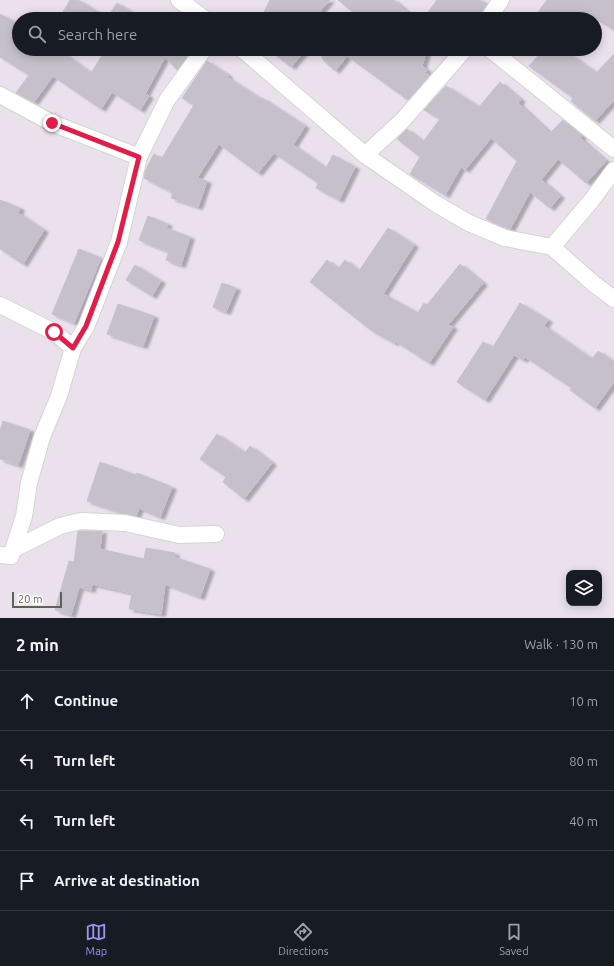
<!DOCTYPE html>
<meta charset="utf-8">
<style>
body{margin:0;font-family:Ubuntu,sans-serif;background:#242831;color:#f1f3f6}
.controls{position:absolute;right:12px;bottom:12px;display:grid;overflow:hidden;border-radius:8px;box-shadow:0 2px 10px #0003}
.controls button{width:36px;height:36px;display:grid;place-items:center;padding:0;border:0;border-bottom:1px solid #363941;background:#171b24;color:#f1f3f6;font:20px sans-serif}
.scale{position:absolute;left:12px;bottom:10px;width:50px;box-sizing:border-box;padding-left:4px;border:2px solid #5e635a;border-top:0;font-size:11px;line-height:14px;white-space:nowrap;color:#5e635a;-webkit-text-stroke:3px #fff;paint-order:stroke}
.stop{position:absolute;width:12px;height:12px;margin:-9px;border:3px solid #e11d48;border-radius:50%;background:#fff}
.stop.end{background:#e11d48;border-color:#fff;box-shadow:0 1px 4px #0008}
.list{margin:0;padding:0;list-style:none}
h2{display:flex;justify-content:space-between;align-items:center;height:52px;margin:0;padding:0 16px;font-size:17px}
h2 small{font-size:13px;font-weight:400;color:#9ea1a6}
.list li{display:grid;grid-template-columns:26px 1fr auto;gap:12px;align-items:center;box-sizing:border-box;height:60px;padding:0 16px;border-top:1px solid #363941}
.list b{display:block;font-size:15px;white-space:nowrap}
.list em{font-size:13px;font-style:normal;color:#9ea1a6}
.icon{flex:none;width:22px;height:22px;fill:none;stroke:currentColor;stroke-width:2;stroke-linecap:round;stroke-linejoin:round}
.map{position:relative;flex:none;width:614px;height:618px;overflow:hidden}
.search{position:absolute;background:#171b24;box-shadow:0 2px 10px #0003;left:12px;right:12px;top:12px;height:44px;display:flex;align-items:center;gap:10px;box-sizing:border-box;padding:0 14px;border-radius:22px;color:#9ea1a6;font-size:15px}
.sheet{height:292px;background:#171b24}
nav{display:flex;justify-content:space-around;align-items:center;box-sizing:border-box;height:56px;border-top:1px solid #363941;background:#171b24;font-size:11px;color:#9ea1a6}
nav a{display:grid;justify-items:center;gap:2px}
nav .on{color:#9797f2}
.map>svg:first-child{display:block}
.building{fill:#c6c0ca;stroke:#cbbfd2;filter:url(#shadow)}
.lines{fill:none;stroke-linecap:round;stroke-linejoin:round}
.minor-casing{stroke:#d2d6cf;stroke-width:18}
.minor{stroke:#fff;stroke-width:16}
.route{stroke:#e11d48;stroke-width:5}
</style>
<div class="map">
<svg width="614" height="618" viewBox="0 0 614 618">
<defs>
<filter id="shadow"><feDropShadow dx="4.5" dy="2.5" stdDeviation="1" flood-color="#0004"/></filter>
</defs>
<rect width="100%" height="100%" fill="#eae1ed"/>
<!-- building -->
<g class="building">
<path d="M70 0H78L107 18 117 3 142 19H59Z"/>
<path d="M270 0H330L313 19H276L264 12Z"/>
<path d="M338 0H394L415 19H362Z"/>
<path d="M437 0H480L486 5 480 14 479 19H423Z"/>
<path d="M547 0H614V30L586 12 581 19H533Z"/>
<path d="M0 14 19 25V49H57L91 73 106 49H187L191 51 177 70 165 57 145 94 149 96 140 110 112 92 101 109 53 76 34 102 16 93 29 75 0 57Z"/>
<path d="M268 49H306L291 67Z"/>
<path d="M318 49H427L422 66 427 70 425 73 429 75 408 100 347 56 335 71 324 61Z"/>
<path d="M544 49H551L560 57 564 50 596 73 614 54V100L595 121 571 101 573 98 529 66Z"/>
<path d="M207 61 228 75 227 77 261 99 262 98 305 126 293 145 326 168 333 155 355 167 339 200 316 188 318 183 274 153 258 173 219 144 197 178 207 181 198 207 171 198 173 193 144 178 145 171 154 154 162 158 194 105 182 98Z"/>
<path d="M500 82 521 100 518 103 550 133 563 120 582 136 580 138 606 161 586 183 558 159 541 180 560 196 550 208 530 192 510 229 486 219 517 161 491 138 465 170 461 167 445 195 410 174 420 157 397 139 407 129 423 142 440 119 424 110 446 86 479 107Z"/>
<path d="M0 200 20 208 18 213 44 230 23 264 0 249Z"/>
<path d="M148 216 168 224 166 228 190 237 181 265 166 260 169 252 139 240Z"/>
<path d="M388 228 414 245 383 294 418 313 424 303 427 305 460 264 483 283 448 325 453 327 429 363 395 341 394 343 372 331 310 282 327 260 338 269 345 260 359 271Z"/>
<path d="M79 249 101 258 74 323 52 314Z"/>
<path d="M135 265 161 281 152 296 126 280Z"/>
<path d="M222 283 236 288 226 312 213 307Z"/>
<path d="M520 303 548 320 544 326 592 359 598 351 614 362V382L595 408 570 390 572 388 525 357 523 360 514 355 485 400 457 382 483 342 493 347Z"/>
<path d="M118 304 154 316 143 346 107 334Z"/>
<path d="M3 421 30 430 18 465 0 459V431Z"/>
<path d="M217 434 245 453 250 446 272 463 244 499 223 482 226 477 200 459Z"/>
<path d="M100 462 136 475 137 473 172 487 160 517 139 508 136 516 124 513 87 501Z"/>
<path d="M78 531H102L100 549 144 559 146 548 175 553 174 557 210 569 200 597 165 584 161 614 129 609 132 593 92 584 91 590 79 587 71 615 55 610 69 561 74 562Z"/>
</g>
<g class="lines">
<defs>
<g id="minor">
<path d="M179 0 205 19"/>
<path d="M488 19 501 0"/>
<path d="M242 49 365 155 436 204 469 223 505 238 552 247 594 284 614 299"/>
<path d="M490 49 614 149"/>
<path d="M0 95 52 123 139 157"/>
<path d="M365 155 402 121 465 49"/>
<path d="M552 247 591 201 614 170"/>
<path d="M0 305 54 332 73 348"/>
<path d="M14 549 60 526 81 521 125 523 179 535 216 534"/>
<path d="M0 555 11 556 24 516 29 483 42 437 59 396 73 348 86 327 119 242 139 157 167 100 204 49"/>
</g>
</defs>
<!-- minor casing -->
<use href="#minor" class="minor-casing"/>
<!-- minor -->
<use href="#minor" class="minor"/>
</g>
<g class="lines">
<!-- route -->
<path class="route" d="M52 123 139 157 118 242 86 326 73 348 54 332"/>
</g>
</svg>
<div class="controls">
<button><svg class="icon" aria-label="layers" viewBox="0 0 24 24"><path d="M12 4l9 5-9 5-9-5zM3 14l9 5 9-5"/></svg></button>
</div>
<div class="scale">20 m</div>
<div class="stop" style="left:54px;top:332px"></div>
<div class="stop end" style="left:52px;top:123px"></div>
<div class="search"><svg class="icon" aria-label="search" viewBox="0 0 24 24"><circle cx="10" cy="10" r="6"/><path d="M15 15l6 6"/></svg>Search here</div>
</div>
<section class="sheet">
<h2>2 min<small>Walk · 130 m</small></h2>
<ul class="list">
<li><svg class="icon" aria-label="ahead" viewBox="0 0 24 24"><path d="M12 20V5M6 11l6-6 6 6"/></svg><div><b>Continue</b></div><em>10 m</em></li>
<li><svg class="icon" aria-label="left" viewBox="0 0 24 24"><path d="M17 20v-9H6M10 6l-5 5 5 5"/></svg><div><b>Turn left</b></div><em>80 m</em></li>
<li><svg class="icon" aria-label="left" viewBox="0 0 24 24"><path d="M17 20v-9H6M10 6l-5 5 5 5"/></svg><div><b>Turn left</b></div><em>40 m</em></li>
<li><svg class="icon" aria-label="arrive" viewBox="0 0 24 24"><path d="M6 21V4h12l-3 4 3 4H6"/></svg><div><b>Arrive at destination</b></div></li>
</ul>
</section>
<nav>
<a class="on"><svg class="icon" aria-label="map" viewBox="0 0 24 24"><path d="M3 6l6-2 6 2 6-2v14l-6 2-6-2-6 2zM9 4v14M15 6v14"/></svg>Map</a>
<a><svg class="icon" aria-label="directions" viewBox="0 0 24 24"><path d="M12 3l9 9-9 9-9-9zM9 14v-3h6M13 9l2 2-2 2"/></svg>Directions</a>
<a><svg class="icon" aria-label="saved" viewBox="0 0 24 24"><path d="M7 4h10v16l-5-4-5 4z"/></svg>Saved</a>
</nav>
